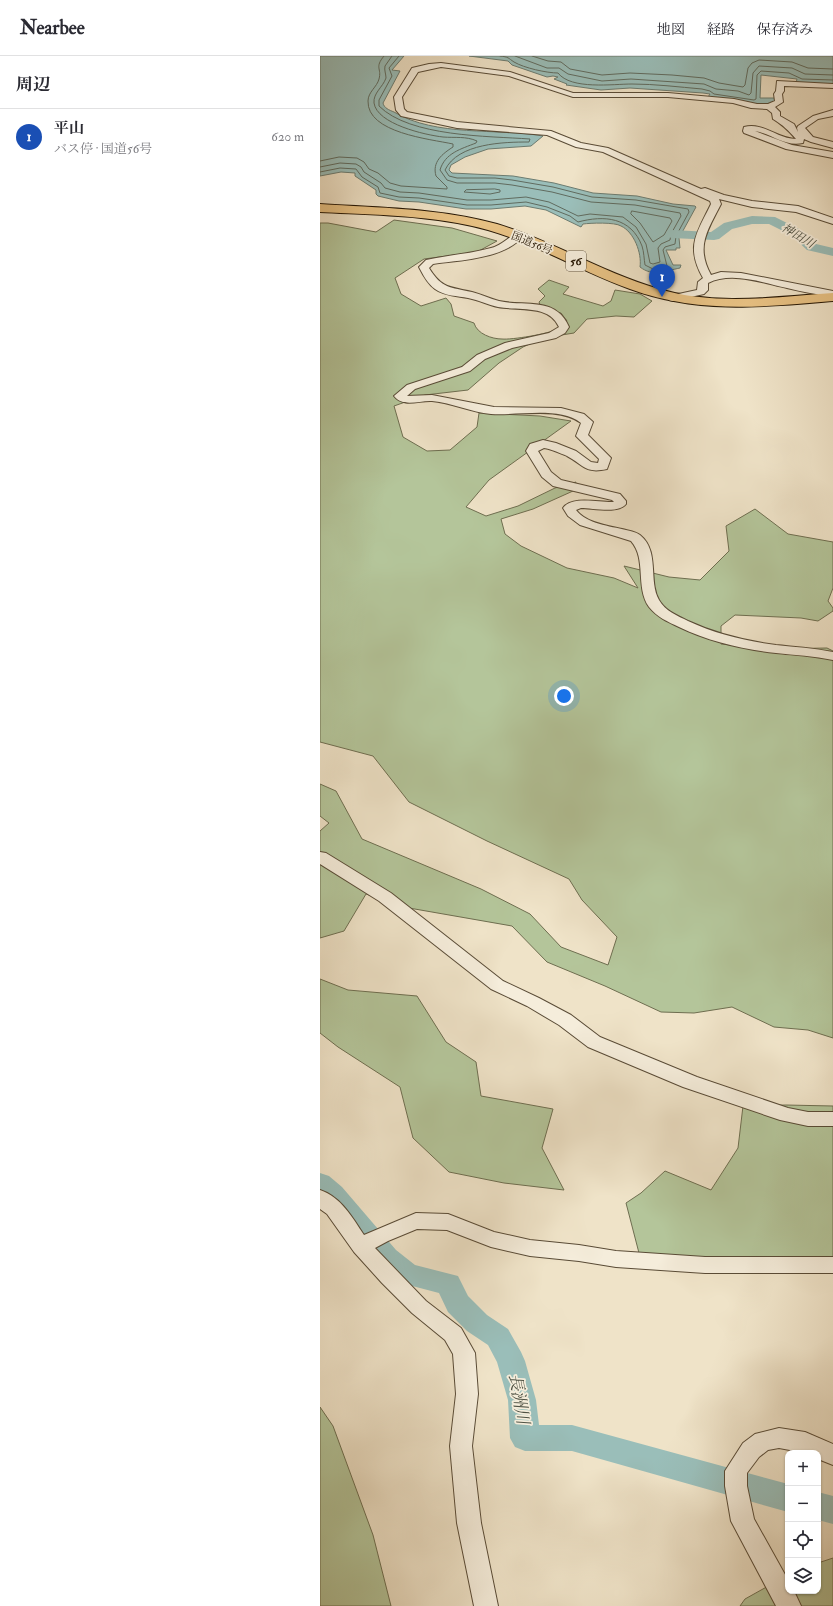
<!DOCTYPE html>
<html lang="ja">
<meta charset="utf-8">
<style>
body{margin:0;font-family:"IM FELL Double Pica","Noto Serif JP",serif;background:#f2f2f3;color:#2b2b33}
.controls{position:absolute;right:12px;bottom:12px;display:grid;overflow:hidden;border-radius:8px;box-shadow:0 1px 3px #0004}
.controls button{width:36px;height:36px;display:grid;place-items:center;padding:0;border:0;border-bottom:1px solid #e1e1e2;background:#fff;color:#2b2b33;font:20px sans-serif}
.you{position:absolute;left:244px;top:640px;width:14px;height:14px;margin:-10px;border:3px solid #fff;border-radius:50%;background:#1a73e8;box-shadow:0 0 0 6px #1a73e833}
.badge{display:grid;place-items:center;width:26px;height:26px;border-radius:50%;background:#ea580c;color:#fff;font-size:13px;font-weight:700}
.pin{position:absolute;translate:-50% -33px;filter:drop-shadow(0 1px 2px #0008)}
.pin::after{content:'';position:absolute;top:21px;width:14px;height:12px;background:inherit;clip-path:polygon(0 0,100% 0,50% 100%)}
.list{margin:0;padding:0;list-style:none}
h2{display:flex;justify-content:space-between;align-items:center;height:52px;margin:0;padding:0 16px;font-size:17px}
h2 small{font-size:13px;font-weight:400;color:#7c7c81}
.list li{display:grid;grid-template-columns:26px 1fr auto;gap:12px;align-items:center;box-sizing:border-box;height:56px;padding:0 16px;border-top:1px solid #e1e1e2}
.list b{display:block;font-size:15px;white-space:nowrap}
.list p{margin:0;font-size:13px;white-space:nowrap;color:#7c7c81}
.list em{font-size:13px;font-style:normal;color:#7c7c81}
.icon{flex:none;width:22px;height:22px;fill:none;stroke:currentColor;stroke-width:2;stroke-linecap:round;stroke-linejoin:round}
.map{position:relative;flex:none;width:513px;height:1550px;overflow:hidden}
header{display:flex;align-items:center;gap:24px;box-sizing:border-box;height:56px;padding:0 20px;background:#fff;border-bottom:1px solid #e1e1e2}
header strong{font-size:19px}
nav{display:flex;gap:22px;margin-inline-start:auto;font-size:14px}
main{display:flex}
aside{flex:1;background:#fff}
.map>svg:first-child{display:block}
.green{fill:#b4c59a;stroke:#6e6e50}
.water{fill:#9abeb9;stroke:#6c7c71}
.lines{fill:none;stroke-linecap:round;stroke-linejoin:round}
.shore{stroke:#606b5f;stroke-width:1}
.river{fill:#9abeb9;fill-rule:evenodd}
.minor-casing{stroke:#594b36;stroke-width:2}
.highway-casing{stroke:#271805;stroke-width:2}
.minor{fill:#f5eddb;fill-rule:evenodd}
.highway{fill:#e8c284;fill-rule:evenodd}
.labels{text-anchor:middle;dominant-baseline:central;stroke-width:3.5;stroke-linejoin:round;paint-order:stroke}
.far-street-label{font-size:11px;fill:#271805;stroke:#f5eddb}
.far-water-label{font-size:12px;font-style:italic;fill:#4f5244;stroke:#f5eddb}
.shield{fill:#f5eddb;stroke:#655845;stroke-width:1}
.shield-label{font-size:12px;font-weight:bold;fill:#271805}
.near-water-label{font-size:17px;font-style:italic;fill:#4f5244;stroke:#f5eddb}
</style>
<header>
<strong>Nearbee</strong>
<nav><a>地図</a><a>経路</a><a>保存済み</a></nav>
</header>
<main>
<aside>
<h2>周辺<small></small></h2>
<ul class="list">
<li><span class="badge" style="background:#1a4fb4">1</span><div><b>平山</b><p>バス停 · 国道56号</p></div><em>620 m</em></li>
</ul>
</aside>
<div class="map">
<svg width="513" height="1550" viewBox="0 0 513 1550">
<rect width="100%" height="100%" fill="#efe3c8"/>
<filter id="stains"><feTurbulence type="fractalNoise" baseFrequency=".005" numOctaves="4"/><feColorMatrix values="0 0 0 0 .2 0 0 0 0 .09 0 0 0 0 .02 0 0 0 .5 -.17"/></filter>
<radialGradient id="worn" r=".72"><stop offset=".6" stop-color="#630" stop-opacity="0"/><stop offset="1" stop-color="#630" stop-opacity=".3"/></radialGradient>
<!-- green -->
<g class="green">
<path d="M74 164 132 172 177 185 157 196 104 203 75 222 81 238 101 250 126 242 131 248 134 260 154 267C157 278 172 283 182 283 191 284 229 278 237 273 241 271 244 268 247 265L241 257 221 252 219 246 225 240 218 233 229 224 249 231 243 238 283 250 291 245 295 234 320 238 332 245 314 261 296 260 267 263 254 277 223 282 203 291 179 307 148 334 105 339 74 350 83 381 107 395 130 394 157 371 159 357 220 360 251 365 169 424 146 451 166 460 198 450 235 432 256 426 253 435 213 453 181 463 185 478 201 490 247 512 294 522 318 532 304 510 349 521 380 524 409 495 406 470 435 453 468 478 513 486V532L508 545 513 552V555L498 565 481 562 415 559 401 570V588L449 593 507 592 513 595V982L488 974 454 971 412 951 374 957 341 956 285 930 227 906 192 870 89 852 46 838 24 875 0 882V775L9 767 0 760V728L16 735 42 783 161 833 210 858 241 891 288 909 297 881 262 844 249 823 167 785 89 746 53 700 0 686V167H8L56 176Z"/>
<path d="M0 923 28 934 97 940 126 986 156 1006 161 1040 233 1053 222 1092 244 1134 184 1127 129 1116 93 1082 80 1031 18 991 0 977Z"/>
<path d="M466 1049 513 1050V1201L478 1204 396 1205 319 1197 306 1147 321 1137 345 1115 391 1134 418 1092 423 1050Z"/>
<path d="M0 1351 13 1370 53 1479 71 1550H0Z"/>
<path d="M513 1502V1550H420L425 1543 468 1519V1535H498V1507Z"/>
</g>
<!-- water -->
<g class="water">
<path d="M0 0H84L72 14 80 15 63 47C64 52 69 54 74 56 116 81 176 72 223 80L211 90 168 93 145 101 131 109 129 114 132 117 193 120 234 127 273 137 317 140 353 148 375 150 376 151 359 182 360 192H356V194H346L353 209H361L360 212C345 215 333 221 320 211 322 197 314 176 301 170 295 166 270 167 263 168L261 171 226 154 205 150 171 153H146L99 146 79 145 58 140 56 138V134L35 120V117L21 116 0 120Z"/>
<path d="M149 0H513V28L476 27 477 23 441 19 440 42H456L457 44 447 50 388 41 390 38 383 37 310 32 281 34 246 29 247 28 234 23 238 21 233 20 227 21 192 9 188 5Z"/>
</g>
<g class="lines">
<!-- shore -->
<g class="shore">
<path d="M180 0C189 1 188 2 194 6 204 12 227 17 238 17 251 34 293 28 312 28 335 28 359 31 382 33L390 35 394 38 434 44 436 43 437 19 441 15 469 17 482 23 513 24"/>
<path d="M195 0 227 12H239L248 18 282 25 311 23 384 28 396 33 418 35 429 39 431 37 433 17 439 10 472 12 485 18 513 19"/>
<path d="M212 0 228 5 241 6 250 13 282 19 310 17 352 19 384 22 399 27 423 31 425 29 428 12 432 7 439 4 472 6 488 12 513 13"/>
<path d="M0 105 19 101 37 102 44 106 49 113 58 117 70 127 81 130 127 133V131L116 120C112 106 122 98 133 91V88C110 83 47 77 48 45 48 36 57 31 59 23 62 12 54 12 64 0"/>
<path d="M0 111 20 107 36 108 41 111 44 116 61 127 65 132 80 136 99 137 147 144H171L206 141 229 146 258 160 270 158 303 161 316 171 326 188 330 207 333 208 340 206 338 192 341 188 350 184 351 178 361 160 360 157 315 149 271 146 232 136 192 129 175 127H137L127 124 120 114C125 97 141 93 156 87L157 85C146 80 135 82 123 81 105 79 57 68 54 47 53 37 63 31 66 22 66 18 64 14 65 10L72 0"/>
<path d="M0 116 20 112 36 113 42 121 58 131 60 137 79 141 99 142 147 149H171L206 146 227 151 250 160 258 166C284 159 311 161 322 190 324 196 324 203 325 209L333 213 347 210 343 194 345 191 355 188 356 180 369 156 368 153 316 144 272 141 233 131 192 124 175 122H137L129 120 125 114C138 87 184 86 209 86L210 83C168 80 90 81 59 50V44L72 20 69 12 79 0"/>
<path d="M175 133 180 134V136L170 138 144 136 146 134Z"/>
<path d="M312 155 350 162 352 165 344 179 333 186 320 167 311 158Z"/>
</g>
<!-- river -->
<g class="river">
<path d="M432 160 455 161 479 173 496 188 513 192V200L487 194 471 179 449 168H432L412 173 399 183 394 184 352 182 347 181 346 178 347 175 352 174 391 176 404 167Z"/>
<path d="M0 1117 9 1120 22 1131 76 1194 95 1209 138 1220 148 1240 167 1259 188 1273 201 1296 205 1305 216 1344 219 1369H252L468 1428V1456L252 1395H205L195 1391 190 1382 188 1344 177 1306 168 1289 147 1275 128 1256 119 1237 77 1226 56 1210 0 1142Z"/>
<path d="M498 1436 513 1440V1468L498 1464Z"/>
</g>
<defs>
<g id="minor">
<path d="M121 7 190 16 253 37H348L414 43 437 48H448L455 45 454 38 456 35 457 25 513 28V32L464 30V35L462 38 463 46 455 51 460 56V60L474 68 478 76 477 72 478 70 493 60 513 54V60L498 63 485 72 493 81 513 86V92L491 86 484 83 483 87C465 91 452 78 435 75L472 89 513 96V102L466 93 424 77 423 75 424 71C444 66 457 83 476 83 468 74 463 69 453 63L452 57 447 53 431 52 413 47 348 41H253L189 20 121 11 98 16 82 41 84 53 87 56 137 66 231 75 261 87 288 92 381 133 385 132 404 139 432 145 478 150 513 162V168L476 156 432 151 399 143 401 148C388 174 375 190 391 219L401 216 421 217 513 235V241C498 238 482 236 467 232 443 227 412 215 388 227V234L384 238 353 245 349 244 348 242 349 240 377 234 378 226 383 222C365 190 377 177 391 148L390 145 283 96 256 91 227 79 137 72 81 60 76 54 74 41 92 12 109 8Z"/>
<path d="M198 177 203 180C185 203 140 204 113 208L109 212C122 233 130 231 152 236 161 238 170 243 179 245 205 251 236 240 249 271L245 277 236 282 192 292 165 303 150 315 95 333 87 340 112 339 174 351 241 352 264 358 273 366 268 379 291 402 287 413C265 418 264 409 247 400 240 397 231 393 224 392L218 395 231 416 241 424 300 438 306 445V448C299 458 272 452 261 452L256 454C267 468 290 470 306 474 310 475 316 476 320 479 340 495 328 525 339 544 345 555 358 560 368 565 396 578 425 585 456 589 475 591 494 592 513 596V604C494 600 475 599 456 597 422 593 390 586 359 571 348 566 337 561 329 551 315 531 327 503 311 485L260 469 248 460 243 452C252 439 281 447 294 446L292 444 233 430 222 421 206 395 210 388 223 384 236 387 256 395 271 406 278 407 279 403 256 380 261 367C239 350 198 360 171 358 151 356 132 347 112 345 100 344 83 352 74 340L87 329 142 311 157 299 185 287 229 277 239 271C229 248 198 255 178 251 168 249 159 244 148 242 138 240 124 240 115 233 108 228 103 219 99 211L106 204C128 199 150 198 171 192 183 189 190 179 198 177Z"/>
<path d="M0 796 6 797 71 837 183 925 219 942 251 959 280 981 377 1021 468 1052 488 1056H513V1070H488L460 1064 363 1031 268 991 239 969 207 950 171 933 59 845 0 808Z"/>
<path d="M0 1134C21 1141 32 1161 44 1179L96 1157 128 1158 174 1176 210 1184 259 1189 296 1195 385 1201H513V1217H385L296 1211 259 1205 210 1200 171 1191 127 1174 97 1173 68 1185 55 1192 106 1245 141 1272 155 1297 158 1338 152 1390 161 1467 178 1550H154L137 1467 130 1390 136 1338 133 1298 125 1284 92 1257 62 1227 34 1196 7 1158 0 1153Z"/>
<path d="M459 1372 485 1376 513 1388V1409L498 1403V1397H486L459 1392 448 1394 439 1401 427 1417V1430L434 1463 468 1524V1535H474L481 1550H456L411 1465 405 1430V1415L423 1387 435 1378Z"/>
</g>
<path id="highway" d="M0 148C59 152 119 152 177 168 233 185 283 217 339 233 395 250 456 241 513 237V245C443 251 378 258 310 233 262 216 217 188 168 174 114 159 56 159 0 156Z"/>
</defs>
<!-- minor casing -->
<use href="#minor" class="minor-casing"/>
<!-- highway casing -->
<use href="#highway" class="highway-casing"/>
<!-- minor -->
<use href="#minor" class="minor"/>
<!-- highway -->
<use href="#highway" class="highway"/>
</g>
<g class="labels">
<!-- far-street labels -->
<g class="far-street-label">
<text transform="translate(212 187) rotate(22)">国道56号</text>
</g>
<!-- far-water labels -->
<g class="far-water-label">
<text transform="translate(478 180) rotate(31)">神田川</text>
</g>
<!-- shield labels -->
<rect class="shield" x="246" y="195" width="20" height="20" rx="3"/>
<g class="shield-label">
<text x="256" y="205">56</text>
</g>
<!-- near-water labels -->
<g class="near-water-label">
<text transform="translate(199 1343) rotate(80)">長洲川</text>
</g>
</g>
<rect width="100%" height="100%" filter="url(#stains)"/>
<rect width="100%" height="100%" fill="url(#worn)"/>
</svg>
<div class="controls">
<button>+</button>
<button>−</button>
<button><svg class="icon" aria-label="locate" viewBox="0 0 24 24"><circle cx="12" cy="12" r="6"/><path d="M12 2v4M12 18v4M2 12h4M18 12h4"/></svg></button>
<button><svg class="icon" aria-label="layers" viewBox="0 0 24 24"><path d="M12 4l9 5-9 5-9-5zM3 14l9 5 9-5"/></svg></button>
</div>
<div class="you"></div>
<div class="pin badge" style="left:342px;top:241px;background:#1a4fb4">1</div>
</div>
</main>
